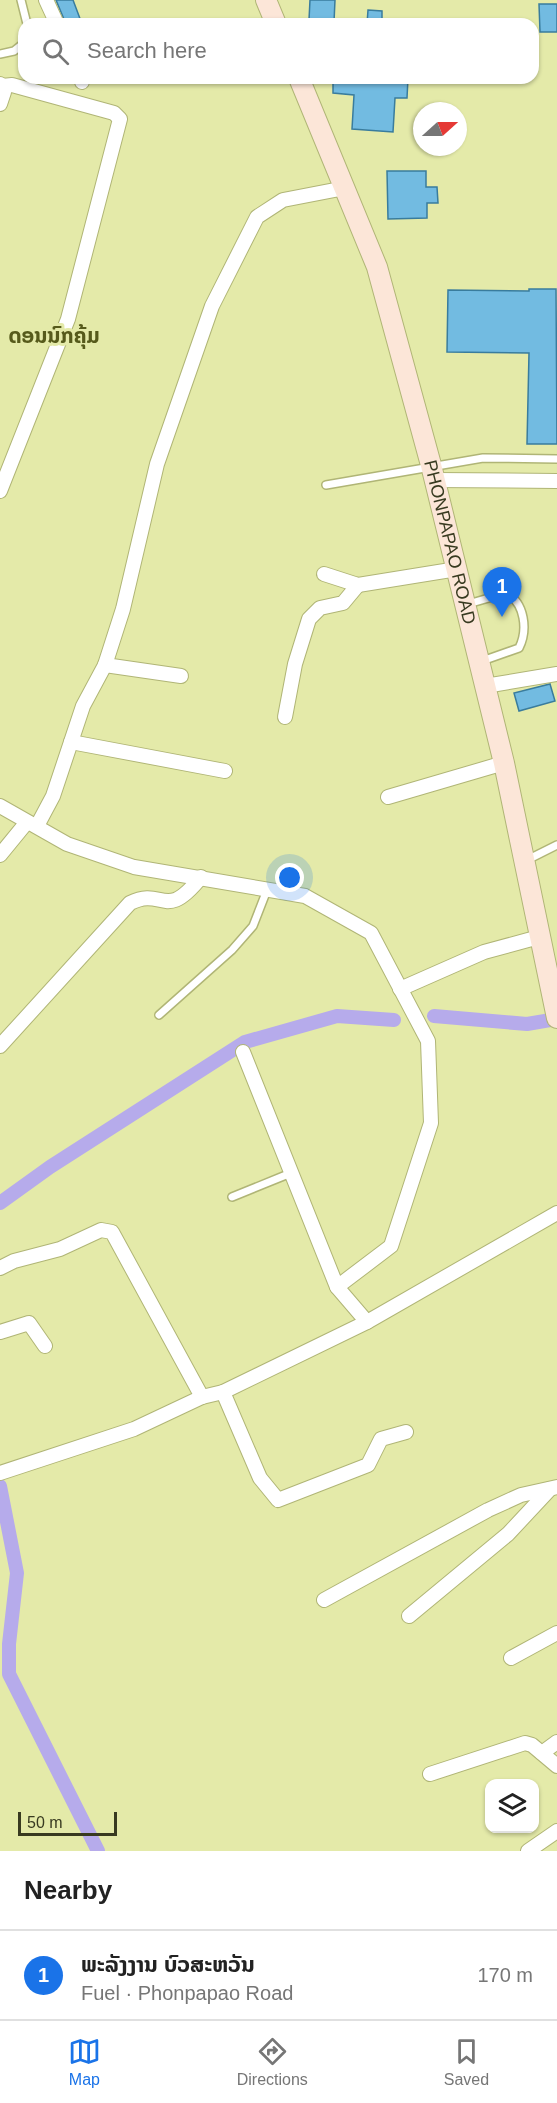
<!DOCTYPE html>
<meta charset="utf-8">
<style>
body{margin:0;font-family:Helvetica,"Noto Sans Lao",sans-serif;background:#f6f6f6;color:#222}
.controls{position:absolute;right:18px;bottom:18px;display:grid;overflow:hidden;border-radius:12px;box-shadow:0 2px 4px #0004}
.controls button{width:54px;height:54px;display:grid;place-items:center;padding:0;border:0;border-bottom:2px solid #e0e0e0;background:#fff;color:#222;font:30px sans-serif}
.compass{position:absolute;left:413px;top:102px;width:54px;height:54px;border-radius:50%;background:#fff;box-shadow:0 2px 4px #0004;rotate:69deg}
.scale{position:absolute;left:18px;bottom:15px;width:99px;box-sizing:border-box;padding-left:6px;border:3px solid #383a20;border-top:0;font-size:16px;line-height:21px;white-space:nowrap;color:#383a20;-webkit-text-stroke:4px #e4eaa9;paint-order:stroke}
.you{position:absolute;left:290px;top:878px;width:21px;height:21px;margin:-15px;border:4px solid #fff;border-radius:50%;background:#1a73e8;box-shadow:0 0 0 9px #1a73e833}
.badge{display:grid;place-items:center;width:39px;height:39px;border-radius:50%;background:#1a73e8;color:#fff;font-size:20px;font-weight:700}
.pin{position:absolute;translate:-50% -50px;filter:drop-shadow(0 2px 3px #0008)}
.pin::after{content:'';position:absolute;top:32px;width:21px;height:18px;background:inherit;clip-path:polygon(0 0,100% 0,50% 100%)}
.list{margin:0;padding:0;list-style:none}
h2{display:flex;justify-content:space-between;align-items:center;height:78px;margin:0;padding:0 24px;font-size:26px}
h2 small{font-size:20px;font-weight:400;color:#767676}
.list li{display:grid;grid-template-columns:39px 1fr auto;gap:18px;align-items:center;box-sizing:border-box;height:90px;padding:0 24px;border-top:2px solid #e0e0e0}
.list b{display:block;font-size:22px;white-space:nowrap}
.list p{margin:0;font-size:20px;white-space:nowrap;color:#767676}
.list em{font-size:20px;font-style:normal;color:#767676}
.icon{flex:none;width:33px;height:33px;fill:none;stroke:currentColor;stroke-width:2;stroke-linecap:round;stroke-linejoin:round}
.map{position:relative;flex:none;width:557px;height:1851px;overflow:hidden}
.search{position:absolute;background:#fff;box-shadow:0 2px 4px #0004;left:18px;right:18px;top:18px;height:66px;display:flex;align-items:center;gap:15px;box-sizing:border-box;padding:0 21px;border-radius:18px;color:#767676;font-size:22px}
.sheet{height:168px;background:#fff}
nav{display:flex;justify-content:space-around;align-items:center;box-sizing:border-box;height:84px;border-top:2px solid #e0e0e0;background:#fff;font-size:16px;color:#767676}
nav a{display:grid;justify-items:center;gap:3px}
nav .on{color:#1a73e8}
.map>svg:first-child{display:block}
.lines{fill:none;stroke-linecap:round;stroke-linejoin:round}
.canal{stroke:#b6abeb;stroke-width:14}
.building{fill:#72bbe1;stroke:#397c9d;stroke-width:1.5}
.lane-casing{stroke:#b0b576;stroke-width:10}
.street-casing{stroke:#b0b576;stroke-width:16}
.secondary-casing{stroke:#b0b576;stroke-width:22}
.lane{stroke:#fff;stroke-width:7}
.street{stroke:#fff;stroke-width:14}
.secondary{stroke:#fce6d8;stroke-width:20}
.labels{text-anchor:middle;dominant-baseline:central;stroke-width:6;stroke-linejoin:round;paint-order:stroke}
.street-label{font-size:18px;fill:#383a20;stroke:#e4eaa9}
.quarter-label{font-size:21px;font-weight:bold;fill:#565a1b;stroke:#e4eaa9}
</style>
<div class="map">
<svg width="557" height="1851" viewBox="0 0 557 1851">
<rect width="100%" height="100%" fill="#e4eaa9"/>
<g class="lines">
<!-- canal -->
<g class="canal">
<path d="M434 1016 527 1024 557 1019"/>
<path d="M0 1203 50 1167 245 1042 337 1016 394 1020"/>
<path d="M0 1486 17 1573 9 1644V1674L98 1851"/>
</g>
</g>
<!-- building -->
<g class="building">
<path d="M56 0H73L82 24H66Z"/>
<path d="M310 0H335L334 22 309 20Z"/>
<path d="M539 4H557V32H540Z"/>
<path d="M368 10 382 11V24H367Z"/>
<path d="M333 78H408L407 98H395L393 132 352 129 354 95 333 93Z"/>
<path d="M387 171H426V187H437L438 203H427V218L388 219Z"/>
<path d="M529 289H556L557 444H527L529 353 447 352 448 290 529 291Z"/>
<path d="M550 684 555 701 519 711 514 693Z"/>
</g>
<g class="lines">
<defs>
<g id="lane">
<path d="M21 0 27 24"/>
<path d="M0 54 14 51 24 43"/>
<path d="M326 485 483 458 557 459"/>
<path d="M468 604 506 593C525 603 528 630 519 648L482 661"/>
<path d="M525 861 557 845"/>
<path d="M159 1015 232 950 253 926 267 890"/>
<path d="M232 1197 291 1173"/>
</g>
<g id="street">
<path d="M46 0 57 24"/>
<path d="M81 78 82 82"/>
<path d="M0 84 4 92 0 104"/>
<path d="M434 480 557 481"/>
<path d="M0 491 68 319 120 119 114 113 12 85 2 86"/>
<path d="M324 574 358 585 457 569"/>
<path d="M105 665 181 676"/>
<path d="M485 686 557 674"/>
<path d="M285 717 295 664 309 619 320 608 343 603 358 585"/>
<path d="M71 742 225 771"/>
<path d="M388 797 504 763"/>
<path d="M0 806 67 844 134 867 305 896 371 933 428 1041 431 1123 391 1246 337 1287 367 1322"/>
<path d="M37 826 53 796 83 706 105 665 123 609 157 464 212 306 257 217 283 200 345 188"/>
<path d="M0 855 27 822"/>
<path d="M400 989 484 952 539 937"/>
<path d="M0 1046 130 903C164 886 164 923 201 877"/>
<path d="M243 1052 337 1287"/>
<path d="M0 1268 14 1261 60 1249 101 1230 112 1232 202 1397"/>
<path d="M0 1332 29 1323 45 1346"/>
<path d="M223 1392 260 1478 278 1500 368 1465 381 1439 406 1432"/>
<path d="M0 1473 134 1429 202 1397 223 1392 367 1322 557 1213"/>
<path d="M324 1600 488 1510 521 1495 557 1487"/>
<path d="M409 1616 508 1534 550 1489"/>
<path d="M511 1658 557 1633"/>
<path d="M542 1753 557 1742"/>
<path d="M430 1774 525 1743 532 1745 557 1766"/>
<path d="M528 1851 557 1831"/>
</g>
<g id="secondary">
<path d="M266 0 276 24"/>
<path id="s1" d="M299 78 377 267 431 465 504 763 557 1018"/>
</g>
</defs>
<!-- lane casing -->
<use href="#lane" class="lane-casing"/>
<!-- street casing -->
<use href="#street" class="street-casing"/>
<!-- secondary casing -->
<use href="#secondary" class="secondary-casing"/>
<!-- lane -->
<use href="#lane" class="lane"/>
<!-- street -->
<use href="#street" class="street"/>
<!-- secondary -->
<use href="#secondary" class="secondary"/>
</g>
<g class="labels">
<!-- street labels -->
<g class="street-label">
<text stroke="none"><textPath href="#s1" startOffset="489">PHONPAPAO ROAD</textPath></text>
</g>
<!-- quarter labels -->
<g class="quarter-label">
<text x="54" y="335">ດອນນົກຄຸ້ມ</text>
</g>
</g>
</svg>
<div class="controls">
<button><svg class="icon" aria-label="layers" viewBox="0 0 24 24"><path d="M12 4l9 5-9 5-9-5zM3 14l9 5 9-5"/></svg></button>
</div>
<svg class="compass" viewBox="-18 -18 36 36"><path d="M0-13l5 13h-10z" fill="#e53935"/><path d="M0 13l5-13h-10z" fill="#767676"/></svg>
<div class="scale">50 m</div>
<div class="you"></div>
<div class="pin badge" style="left:502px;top:617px">1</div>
<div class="search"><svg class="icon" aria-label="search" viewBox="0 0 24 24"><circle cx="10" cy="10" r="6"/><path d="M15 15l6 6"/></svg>Search here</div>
</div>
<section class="sheet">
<h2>Nearby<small></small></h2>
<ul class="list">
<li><span class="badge">1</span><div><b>ພະລັງງານ ບົວສະຫວັນ</b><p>Fuel · Phonpapao Road</p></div><em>170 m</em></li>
</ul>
</section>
<nav>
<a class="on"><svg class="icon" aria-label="map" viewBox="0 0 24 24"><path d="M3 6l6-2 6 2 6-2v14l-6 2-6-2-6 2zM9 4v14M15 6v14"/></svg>Map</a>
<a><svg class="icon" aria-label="directions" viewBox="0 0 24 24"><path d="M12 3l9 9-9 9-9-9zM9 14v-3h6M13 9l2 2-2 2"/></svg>Directions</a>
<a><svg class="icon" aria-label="saved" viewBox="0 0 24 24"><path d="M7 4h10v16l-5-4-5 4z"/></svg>Saved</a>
</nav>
